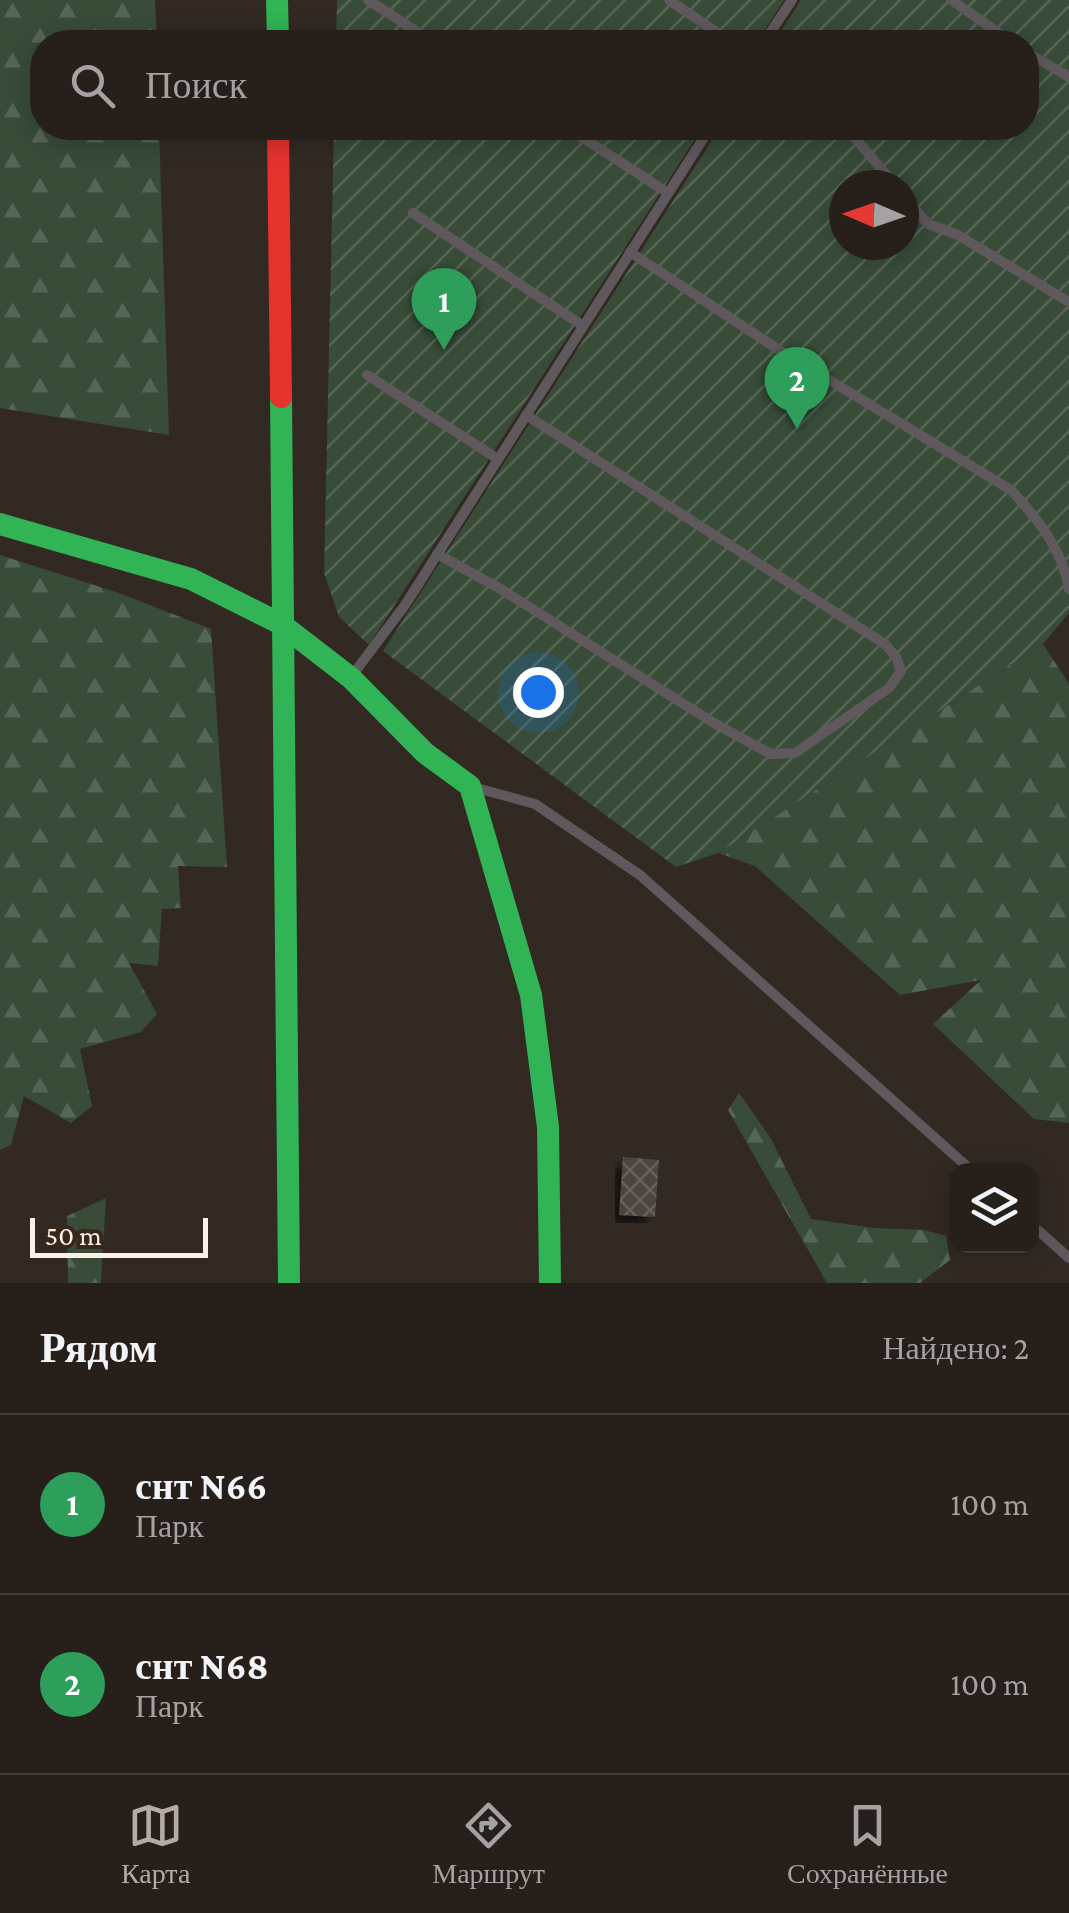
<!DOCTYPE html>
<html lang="ru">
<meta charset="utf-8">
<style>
body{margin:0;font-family:"Crimson Pro",serif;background:#322c27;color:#f1f3f6}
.controls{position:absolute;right:30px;bottom:30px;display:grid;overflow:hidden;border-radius:20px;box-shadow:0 5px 25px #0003}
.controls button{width:90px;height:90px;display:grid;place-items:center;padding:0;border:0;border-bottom:2px solid #423d39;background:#261f1a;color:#f1f3f6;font:50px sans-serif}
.compass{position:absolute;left:829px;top:170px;width:90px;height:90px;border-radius:50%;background:#261f1a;box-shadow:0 5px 25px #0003;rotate:272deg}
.scale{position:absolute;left:30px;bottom:25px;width:178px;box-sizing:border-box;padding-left:10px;border:5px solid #fbf1e9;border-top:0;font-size:28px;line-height:35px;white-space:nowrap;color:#fbf1e9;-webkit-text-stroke:8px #38281c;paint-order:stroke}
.you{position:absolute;left:538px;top:692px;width:35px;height:35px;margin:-25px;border:8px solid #fff;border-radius:50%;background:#1a73e8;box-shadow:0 0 0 15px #1a73e833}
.badge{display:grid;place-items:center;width:65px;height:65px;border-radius:50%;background:#b5aba3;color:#fff;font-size:32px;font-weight:700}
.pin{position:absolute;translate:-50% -82px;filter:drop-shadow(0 2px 5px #0008)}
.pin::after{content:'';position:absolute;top:52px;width:35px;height:30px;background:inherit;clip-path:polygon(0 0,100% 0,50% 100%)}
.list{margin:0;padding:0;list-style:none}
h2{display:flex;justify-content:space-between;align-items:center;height:130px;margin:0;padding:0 40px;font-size:42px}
h2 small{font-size:32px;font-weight:400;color:#a4a2a2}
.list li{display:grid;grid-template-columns:65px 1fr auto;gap:30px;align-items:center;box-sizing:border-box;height:180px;padding:0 40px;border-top:2px solid #423d39}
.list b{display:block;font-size:38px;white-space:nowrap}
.list p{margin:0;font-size:32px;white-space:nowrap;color:#a4a2a2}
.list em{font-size:32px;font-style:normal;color:#a4a2a2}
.icon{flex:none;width:55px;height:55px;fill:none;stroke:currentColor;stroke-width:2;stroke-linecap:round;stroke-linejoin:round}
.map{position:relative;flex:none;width:1069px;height:1283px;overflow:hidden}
.search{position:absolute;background:#261f1a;box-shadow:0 5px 25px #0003;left:30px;right:30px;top:30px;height:110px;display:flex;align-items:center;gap:25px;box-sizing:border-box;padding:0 35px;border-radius:40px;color:#a4a2a2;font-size:38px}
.sheet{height:490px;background:#261f1a}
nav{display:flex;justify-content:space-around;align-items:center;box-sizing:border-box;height:140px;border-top:2px solid #423d39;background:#261f1a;font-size:28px;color:#a4a2a2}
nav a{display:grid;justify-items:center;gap:5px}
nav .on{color:#b5aba3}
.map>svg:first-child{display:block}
.forest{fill:url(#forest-firs)}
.garden{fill:url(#garden-furrows);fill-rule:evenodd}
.building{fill:url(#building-cross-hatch);filter:url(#shadow)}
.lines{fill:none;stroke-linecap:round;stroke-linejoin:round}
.lane{stroke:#5f595e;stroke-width:10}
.fast{stroke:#30b455;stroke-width:22}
.jam{stroke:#e5322d;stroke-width:22}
</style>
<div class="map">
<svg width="1069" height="1283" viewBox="0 0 1069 1283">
<defs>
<pattern id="forest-firs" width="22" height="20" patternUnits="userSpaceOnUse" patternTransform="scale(2.5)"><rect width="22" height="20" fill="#384c38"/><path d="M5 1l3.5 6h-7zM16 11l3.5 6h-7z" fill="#566655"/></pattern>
<pattern id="garden-furrows" width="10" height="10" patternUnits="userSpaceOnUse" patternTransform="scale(2.5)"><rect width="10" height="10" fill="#384c38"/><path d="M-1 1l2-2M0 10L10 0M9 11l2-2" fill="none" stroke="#566655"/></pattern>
<pattern id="building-cross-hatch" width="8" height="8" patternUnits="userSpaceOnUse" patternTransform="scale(2.5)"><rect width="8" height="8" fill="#4c453f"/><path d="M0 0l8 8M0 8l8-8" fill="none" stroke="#67605b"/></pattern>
<filter id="shadow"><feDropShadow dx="-9" dy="9" stdDeviation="5" flood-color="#0009"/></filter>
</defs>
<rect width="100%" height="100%" fill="#322922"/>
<!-- forest -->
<g class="forest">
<path d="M0 0H155L157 42H42V128H159L169 435 0 408Z"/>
<path d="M0 555 119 593 211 629 227 867 178 866 181 908 162 909 158 966 129 963 157 1014 141 1032 80 1049 92 1106 71 1123 24 1096 11 1145 0 1150Z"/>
<path d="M1043 644 1069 684V1123L1034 1119 933 1024 981 980 900 995 755 866 718 853Z"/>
<path d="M739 1093 770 1137 811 1219 875 1228 924 1230 946 1236 950 1260 920 1283H827L728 1110Z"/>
<path d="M106 1198 101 1283H68L67 1216Z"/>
</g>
<!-- garden -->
<g class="garden">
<path d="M337 0H784L757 42H336Z"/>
<path d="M801 0H1069V613L1043 644 718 853 676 867 383 651 720 128H1026V42H774ZM844 185H904V245H844Z"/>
<path d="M334 128H702L369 645 339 617 324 573Z"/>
</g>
<!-- building -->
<path class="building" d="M623 1157 659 1160 655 1217 619 1215Z"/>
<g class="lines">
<!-- lane -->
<g class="lane">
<path d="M368 0 433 42"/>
<path d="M669 0 731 42"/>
<path d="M951 0 1012 42"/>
<path d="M764 42 792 0"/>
<path d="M1026 52 1069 77"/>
<path d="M568 128 668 193"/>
<path d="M841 128 855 138 895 185"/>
<path d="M904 196 928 224 958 235 1069 302"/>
<path d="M413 213 583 326"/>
<path d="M630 252 773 346 1011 490C1037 518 1063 550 1069 589"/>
<path d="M367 375 498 459"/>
<path d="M437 554 499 588 714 723 771 754 795 753 889 688 901 671 896 657 885 644 526 415"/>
<path d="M351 677 405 605 710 128"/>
<path d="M473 787 535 804 640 875 971 1170"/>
<path d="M1032 1225 1069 1258"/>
</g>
<!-- fast -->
<g class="fast">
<path d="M277 0 278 42"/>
<path d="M281 397 289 1283"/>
<path d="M0 524 191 579 281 624 351 678 425 753 470 786 531 995 548 1127 550 1283"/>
</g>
<!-- jam -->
<path class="jam" d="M278 128 281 397"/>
</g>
</svg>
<div class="controls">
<button><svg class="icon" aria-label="layers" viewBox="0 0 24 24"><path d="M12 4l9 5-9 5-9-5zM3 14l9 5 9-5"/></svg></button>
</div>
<svg class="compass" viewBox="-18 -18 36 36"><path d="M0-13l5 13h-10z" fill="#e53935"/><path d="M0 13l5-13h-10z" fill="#a4a2a2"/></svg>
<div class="scale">50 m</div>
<div class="you"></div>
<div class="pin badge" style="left:444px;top:350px;background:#2e9e5b">1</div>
<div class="pin badge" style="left:797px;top:429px;background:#2e9e5b">2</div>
<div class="search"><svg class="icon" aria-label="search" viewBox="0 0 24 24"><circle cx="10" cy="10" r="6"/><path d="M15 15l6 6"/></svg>Поиск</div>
</div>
<section class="sheet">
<h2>Рядом<small>Найдено: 2</small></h2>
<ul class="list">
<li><span class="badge" style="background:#2e9e5b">1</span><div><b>снт N66</b><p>Парк</p></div><em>100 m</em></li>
<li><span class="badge" style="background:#2e9e5b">2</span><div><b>снт N68</b><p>Парк</p></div><em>100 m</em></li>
</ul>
</section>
<nav>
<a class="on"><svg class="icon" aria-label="map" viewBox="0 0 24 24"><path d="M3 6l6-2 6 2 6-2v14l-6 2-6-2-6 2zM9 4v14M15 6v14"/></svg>Карта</a>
<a><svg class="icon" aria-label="directions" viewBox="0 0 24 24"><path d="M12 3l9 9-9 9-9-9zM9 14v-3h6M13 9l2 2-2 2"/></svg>Маршрут</a>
<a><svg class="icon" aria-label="saved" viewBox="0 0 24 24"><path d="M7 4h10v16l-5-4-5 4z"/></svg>Сохранённые</a>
</nav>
